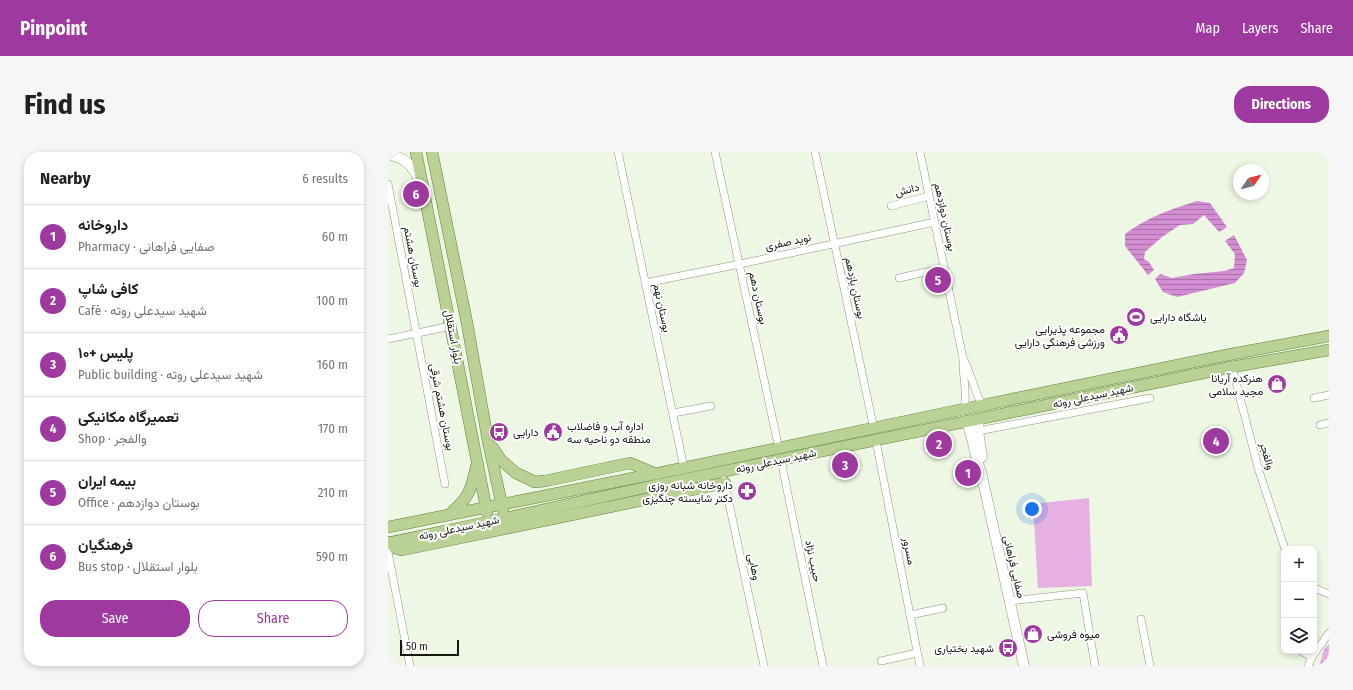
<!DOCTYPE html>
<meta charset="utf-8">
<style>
body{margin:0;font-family:"Fira Sans Condensed",Vazirmatn,sans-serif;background:#f6f6f6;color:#202124}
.controls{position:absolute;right:12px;bottom:12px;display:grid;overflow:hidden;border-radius:8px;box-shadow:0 2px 6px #0003}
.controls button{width:36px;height:36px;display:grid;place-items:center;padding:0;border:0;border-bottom:1px solid #e0e0e0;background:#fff;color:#202124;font:20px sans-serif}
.compass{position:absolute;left:845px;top:12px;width:36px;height:36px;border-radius:50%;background:#fff;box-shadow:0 2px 6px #0003;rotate:55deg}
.scale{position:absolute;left:12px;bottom:10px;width:59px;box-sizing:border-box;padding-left:4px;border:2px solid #161912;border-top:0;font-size:11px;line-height:14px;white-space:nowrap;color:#161912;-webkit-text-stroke:3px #fff;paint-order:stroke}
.you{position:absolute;left:644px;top:357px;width:14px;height:14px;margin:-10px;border:3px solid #fff;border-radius:50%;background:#1a73e8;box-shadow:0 0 0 6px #1a73e833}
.badge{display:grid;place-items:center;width:26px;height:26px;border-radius:50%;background:#9e399f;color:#fff;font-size:13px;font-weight:700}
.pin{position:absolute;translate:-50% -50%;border:2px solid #fff;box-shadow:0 1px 4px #0006}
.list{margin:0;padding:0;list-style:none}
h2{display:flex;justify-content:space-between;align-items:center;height:52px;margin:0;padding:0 16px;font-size:17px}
h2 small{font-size:13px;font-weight:400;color:#757577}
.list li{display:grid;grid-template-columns:26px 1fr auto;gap:12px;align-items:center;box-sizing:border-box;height:64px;padding:0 16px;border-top:1px solid #e0e0e0}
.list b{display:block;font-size:15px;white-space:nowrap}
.list p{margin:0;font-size:13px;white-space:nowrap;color:#757577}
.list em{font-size:13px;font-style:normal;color:#757577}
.actions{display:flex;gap:8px;padding:12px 16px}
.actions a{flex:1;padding:9px 0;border:1px solid #9e399f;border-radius:16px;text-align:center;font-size:14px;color:#9e399f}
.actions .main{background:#9e399f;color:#fff}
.icon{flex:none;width:22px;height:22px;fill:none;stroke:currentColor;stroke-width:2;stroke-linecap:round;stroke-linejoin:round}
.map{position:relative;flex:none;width:941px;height:514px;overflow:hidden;border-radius:16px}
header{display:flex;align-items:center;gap:24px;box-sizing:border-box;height:56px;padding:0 20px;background:#9e399f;color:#fff}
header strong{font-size:19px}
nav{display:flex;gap:22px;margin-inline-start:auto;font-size:14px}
.intro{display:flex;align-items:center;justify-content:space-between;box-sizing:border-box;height:96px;padding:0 24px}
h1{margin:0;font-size:28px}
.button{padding:10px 18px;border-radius:16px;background:#9e399f;color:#fff;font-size:14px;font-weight:700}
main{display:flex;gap:24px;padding:0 24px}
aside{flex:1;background:#fff;border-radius:16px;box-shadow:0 2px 6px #0003}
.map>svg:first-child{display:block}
.grass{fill:#e5b1e3}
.park{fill:url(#park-dots)}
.water{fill:url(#water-rules)}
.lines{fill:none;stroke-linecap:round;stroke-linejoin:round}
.minor-casing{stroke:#8c9583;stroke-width:8}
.secondary-casing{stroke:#8c9583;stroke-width:11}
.primary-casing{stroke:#637d3a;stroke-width:12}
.minor{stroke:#fff;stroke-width:7}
.secondary{stroke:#fff;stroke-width:10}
.primary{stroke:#bad196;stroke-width:11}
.labels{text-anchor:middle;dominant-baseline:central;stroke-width:4;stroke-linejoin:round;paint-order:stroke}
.street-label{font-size:11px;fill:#161912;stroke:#fff}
.poi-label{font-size:11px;fill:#161912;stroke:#fff;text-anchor:start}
</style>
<header>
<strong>Pinpoint</strong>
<nav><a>Map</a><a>Layers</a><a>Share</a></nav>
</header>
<div class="intro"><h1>Find us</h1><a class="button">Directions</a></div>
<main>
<aside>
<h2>Nearby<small>6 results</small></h2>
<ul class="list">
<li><span class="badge">1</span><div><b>داروخانه</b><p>Pharmacy · صفایی فراهانی</p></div><em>60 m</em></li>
<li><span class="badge">2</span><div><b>کافی شاپ</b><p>Café · شهید سیدعلی روته</p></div><em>100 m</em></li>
<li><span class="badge">3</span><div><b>پلیس +۱۰</b><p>Public building · شهید سیدعلی روته</p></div><em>160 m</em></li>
<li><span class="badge">4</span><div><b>تعمیرگاه مکانیکی</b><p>Shop · والفجر</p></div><em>170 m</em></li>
<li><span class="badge">5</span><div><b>بیمه ایران</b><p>Office · بوستان دوازدهم</p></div><em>210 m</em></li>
<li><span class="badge">6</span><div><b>فرهنگیان</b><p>Bus stop · بلوار استقلال</p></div><em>590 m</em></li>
</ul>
<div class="actions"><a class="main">Save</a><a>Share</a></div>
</aside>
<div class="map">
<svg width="941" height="514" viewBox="0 0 941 514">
<defs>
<pattern id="park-dots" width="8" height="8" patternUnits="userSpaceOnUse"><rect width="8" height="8" fill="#e5b1e3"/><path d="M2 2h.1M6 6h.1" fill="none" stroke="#c498c2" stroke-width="1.8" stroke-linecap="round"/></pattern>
<pattern id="water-rules" width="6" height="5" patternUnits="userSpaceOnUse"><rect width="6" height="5" fill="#d38dd2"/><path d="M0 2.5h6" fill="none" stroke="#aa72a9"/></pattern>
</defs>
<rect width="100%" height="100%" fill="#eef7e3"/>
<!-- grass -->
<path class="grass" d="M701 346 704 434 650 436 645 352Z"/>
<!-- park -->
<path class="park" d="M941 492V514H931L936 497Z"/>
<!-- water -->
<g class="water">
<path d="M809 49 822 51 839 75 831 80 816 63 805 72 792 73 774 85 757 100 756 107 761 110 766 118 760 123 737 94V82C762 64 781 58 809 49Z"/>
<path d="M846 83 859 108 856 121 847 131 789 145 775 140 767 127 772 122 784 126 806 122 836 119 846 116 847 102 837 89Z"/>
</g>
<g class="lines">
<defs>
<g id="minor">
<path d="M230 0 296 316"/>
<path d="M327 0 391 297"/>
<path d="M427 0 486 277"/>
<path d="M532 0 575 206C583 221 586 238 594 253"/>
<path d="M0 32 57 332"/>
<path d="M503 54 541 44"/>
<path d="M511 126 556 116"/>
<path d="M257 131 352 112 547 70"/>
<path d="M0 187 63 174"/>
<path d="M575 206C574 223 580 240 576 257"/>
<path d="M844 215 871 319 897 397"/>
<path d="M926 246 941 243"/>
<path d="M285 261 323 254"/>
<path d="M932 273 941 271"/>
<path d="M590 279 762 246"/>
<path d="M488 289 532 514"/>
<path d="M393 308 435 514"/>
<path d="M336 328 376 514"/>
<path d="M0 400 22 514"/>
<path d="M926 436 941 442"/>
<path d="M622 449 695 441 707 514"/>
<path d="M522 463 555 456"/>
<path d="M753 467 762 514"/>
<path d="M913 499 924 505"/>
<path d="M493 509 529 501"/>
<path d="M920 514 924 505 941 481"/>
</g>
<g id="secondary">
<path d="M0 2C19 7 23 12 32 29"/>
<path d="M591 267 590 279 594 305"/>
<path d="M578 269C586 285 586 304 593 320L636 514"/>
</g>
<g id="primary">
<path d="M28 0 99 360"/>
<path d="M44 0 79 171 100 289 115 358"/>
<path d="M105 296 113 308 128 321 147 330 157 329 242 311 268 322"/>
<path d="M63 361C83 344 83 336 89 312"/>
<path d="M0 375 296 316 576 257 839 203 941 184"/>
<path d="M2 390 7 396 14 398 337 331"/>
<path d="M0 391 95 371 264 334 844 215 941 198"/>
</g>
</defs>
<!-- minor casing -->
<use href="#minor" class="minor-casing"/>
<!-- secondary casing -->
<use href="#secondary" class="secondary-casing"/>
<!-- primary casing -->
<use href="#primary" class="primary-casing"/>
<!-- minor -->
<use href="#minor" class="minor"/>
<!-- secondary -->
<use href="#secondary" class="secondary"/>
<!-- primary -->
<use href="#primary" class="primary"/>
</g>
<!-- icons -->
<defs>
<symbol id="stadium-disc" viewBox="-11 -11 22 22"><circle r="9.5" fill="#9e399f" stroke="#fff"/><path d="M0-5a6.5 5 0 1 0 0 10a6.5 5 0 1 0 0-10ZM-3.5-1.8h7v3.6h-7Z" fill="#fff"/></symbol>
<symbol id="civic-disc" viewBox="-11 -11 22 22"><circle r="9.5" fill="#9e399f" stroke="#fff"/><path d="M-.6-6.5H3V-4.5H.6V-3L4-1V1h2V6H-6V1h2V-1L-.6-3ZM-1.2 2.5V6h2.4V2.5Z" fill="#fff"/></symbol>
<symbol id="shop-disc" viewBox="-11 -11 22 22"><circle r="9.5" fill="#9e399f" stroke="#fff"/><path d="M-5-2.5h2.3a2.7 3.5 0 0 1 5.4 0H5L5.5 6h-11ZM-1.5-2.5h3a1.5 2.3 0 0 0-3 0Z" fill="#fff"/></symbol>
<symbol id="bus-disc" viewBox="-11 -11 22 22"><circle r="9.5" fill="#9e399f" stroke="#fff"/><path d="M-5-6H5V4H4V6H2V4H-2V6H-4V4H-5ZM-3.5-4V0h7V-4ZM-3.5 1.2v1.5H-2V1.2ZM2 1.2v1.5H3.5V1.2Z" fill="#fff"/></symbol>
<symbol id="pharmacy-disc" viewBox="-11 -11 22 22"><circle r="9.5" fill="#9e399f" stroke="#fff"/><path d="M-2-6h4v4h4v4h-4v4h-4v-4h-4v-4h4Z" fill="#fff"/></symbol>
</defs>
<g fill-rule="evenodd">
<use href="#stadium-disc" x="737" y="154" width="22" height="22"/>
<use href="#civic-disc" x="720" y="172" width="22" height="22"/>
<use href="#shop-disc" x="878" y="221" width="22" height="22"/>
<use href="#bus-disc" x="100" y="269" width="22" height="22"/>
<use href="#civic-disc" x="154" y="269" width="22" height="22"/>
<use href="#pharmacy-disc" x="348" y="328" width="22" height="22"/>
<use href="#shop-disc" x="634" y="471" width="22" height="22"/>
<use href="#bus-disc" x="609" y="485" width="22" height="22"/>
</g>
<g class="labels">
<!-- street labels -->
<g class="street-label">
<text transform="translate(519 38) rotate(-15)">دانش</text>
<text transform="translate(557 65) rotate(78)">بوستان دوازدهم</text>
<text transform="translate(400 90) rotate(-12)">نوید صفری</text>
<text transform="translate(25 105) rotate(79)">بوستان هشتم</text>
<text transform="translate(467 136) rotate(78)">بوستان یازدهم</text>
<text transform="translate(370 146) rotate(78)">بوستان دهم</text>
<text transform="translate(274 156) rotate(78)">بوستان نهم</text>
<text transform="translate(65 185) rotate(79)">بلوار استقلال</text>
<text transform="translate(705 244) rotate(-12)">شهید سیدعلی روته</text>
<text transform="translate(54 255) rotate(79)">بوستان هشتم شرقی</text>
<text transform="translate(879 304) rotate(75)">والفجر</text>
<text transform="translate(388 309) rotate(-12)">شهید سیدعلی روته</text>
<text transform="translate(71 376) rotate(-12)">شهید سیدعلی روته</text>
<text transform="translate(521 399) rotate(79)">مسرور</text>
<text transform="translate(425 409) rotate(78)">حبیب نژاد</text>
<text transform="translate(366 415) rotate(78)">وهابی</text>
<text transform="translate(626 415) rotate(77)">صفایی فراهانی</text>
</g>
<!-- poi labels -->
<g class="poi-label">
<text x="762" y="165">باشگاه دارایی</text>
<text x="717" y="177" text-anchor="end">مجموعه پذیرایی<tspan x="717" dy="13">ورزشی فرهنگی دارایی</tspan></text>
<text x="875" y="226" text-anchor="end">هنرکده آریانا<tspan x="875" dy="13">مجید سلامی</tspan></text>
<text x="179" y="274">اداره آب و فاضلاب<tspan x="179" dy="13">منطقه دو ناحیه سه</tspan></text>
<text x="125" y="280">دارایی</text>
<text x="345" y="333" text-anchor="end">داروخانه شبانه روزی<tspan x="345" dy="13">دکتر شایسته چنگیزی</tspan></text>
<text x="659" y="482">میوه فروشی</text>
<text x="606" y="496" text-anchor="end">شهید بختیاری</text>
</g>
</g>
</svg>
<div class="controls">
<button>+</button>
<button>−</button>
<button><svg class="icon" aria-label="layers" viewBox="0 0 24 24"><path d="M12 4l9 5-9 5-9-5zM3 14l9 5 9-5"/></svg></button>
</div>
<svg class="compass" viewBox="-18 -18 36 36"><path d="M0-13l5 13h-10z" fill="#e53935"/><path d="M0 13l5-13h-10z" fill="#757577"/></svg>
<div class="scale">50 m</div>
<div class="you"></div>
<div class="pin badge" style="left:580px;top:321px">1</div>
<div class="pin badge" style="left:551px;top:292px">2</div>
<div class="pin badge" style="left:457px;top:313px">3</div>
<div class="pin badge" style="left:828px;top:289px">4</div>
<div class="pin badge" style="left:550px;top:128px">5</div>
<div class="pin badge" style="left:28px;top:42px">6</div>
</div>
</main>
